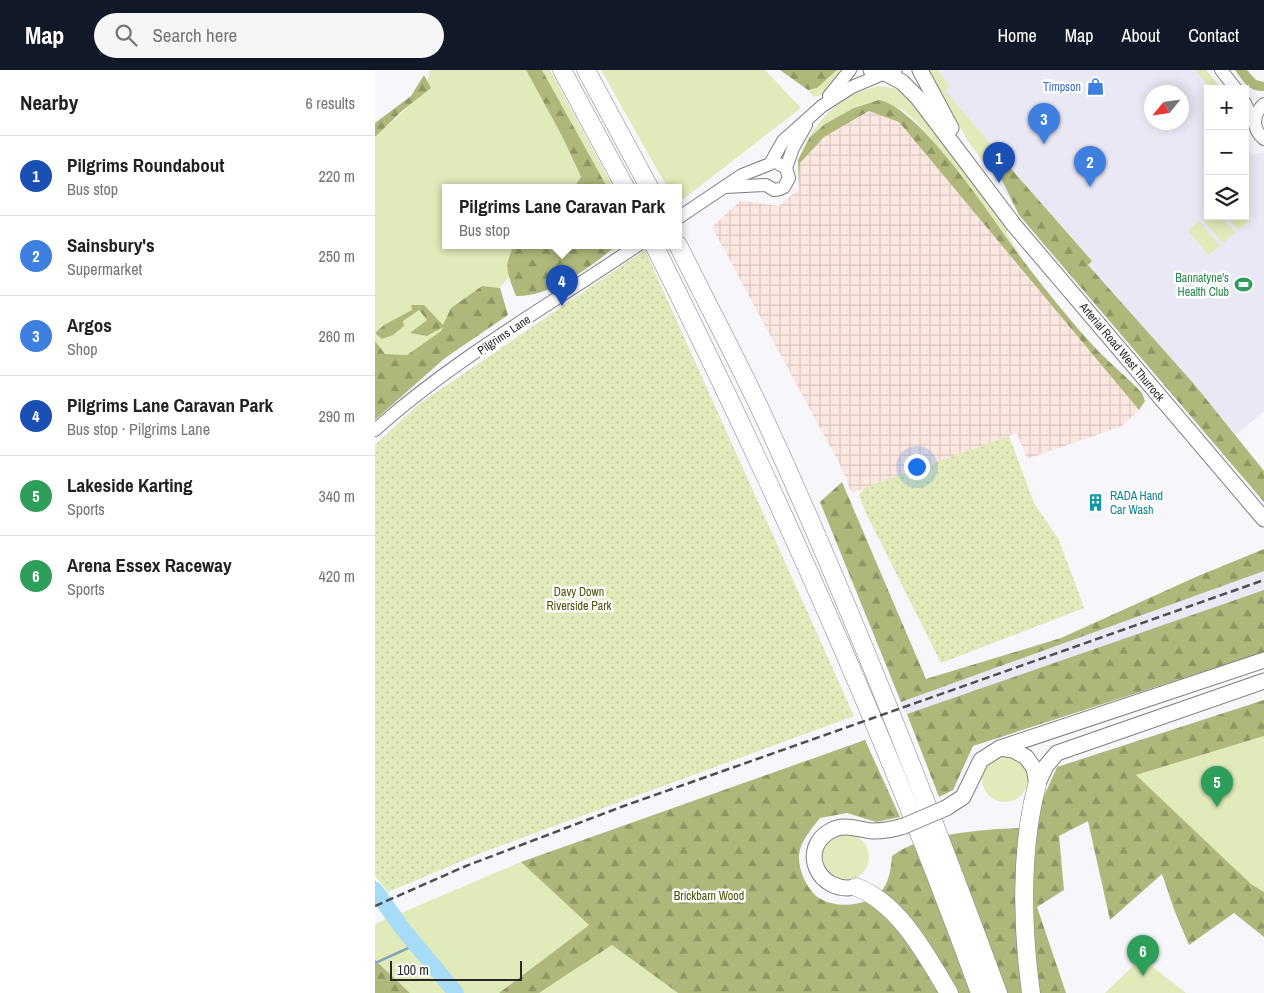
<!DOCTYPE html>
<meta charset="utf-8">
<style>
body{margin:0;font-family:"Archivo Narrow",sans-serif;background:#f6f6f6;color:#202124}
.controls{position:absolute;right:15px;top:15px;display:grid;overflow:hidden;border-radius:0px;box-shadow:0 2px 12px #0003}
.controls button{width:45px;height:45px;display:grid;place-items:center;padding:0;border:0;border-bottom:1px solid #e0e0e0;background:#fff;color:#202124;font:25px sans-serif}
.compass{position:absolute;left:769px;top:15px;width:45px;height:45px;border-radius:50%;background:#fff;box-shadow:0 2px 12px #0003;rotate:241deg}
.scale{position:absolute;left:15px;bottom:12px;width:132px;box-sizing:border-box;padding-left:5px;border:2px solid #29282a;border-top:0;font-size:14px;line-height:18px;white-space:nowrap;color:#29282a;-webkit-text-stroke:4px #fff;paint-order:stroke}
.you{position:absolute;left:541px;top:396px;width:18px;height:18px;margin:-12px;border:4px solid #fff;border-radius:50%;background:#1a73e8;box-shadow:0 0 0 8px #1a73e833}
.badge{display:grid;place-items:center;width:32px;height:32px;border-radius:50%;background:#111827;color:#fff;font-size:16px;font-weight:700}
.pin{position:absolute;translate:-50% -41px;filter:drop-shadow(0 1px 2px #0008)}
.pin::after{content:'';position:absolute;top:26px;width:18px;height:15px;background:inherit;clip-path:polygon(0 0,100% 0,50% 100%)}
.popup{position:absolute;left:67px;top:114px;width:240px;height:65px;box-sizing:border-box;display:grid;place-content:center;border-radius:0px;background:#fff;filter:drop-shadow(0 1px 4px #0005);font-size:16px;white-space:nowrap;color:#757577}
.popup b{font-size:19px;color:#202124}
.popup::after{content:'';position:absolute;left:50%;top:100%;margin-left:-10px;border:10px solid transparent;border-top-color:#fff}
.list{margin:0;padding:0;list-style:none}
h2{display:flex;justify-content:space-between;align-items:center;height:65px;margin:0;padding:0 20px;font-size:21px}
h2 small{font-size:16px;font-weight:400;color:#757577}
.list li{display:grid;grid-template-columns:32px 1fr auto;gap:15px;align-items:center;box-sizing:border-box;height:80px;padding:0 20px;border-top:1px solid #e0e0e0}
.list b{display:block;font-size:19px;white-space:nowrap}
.list p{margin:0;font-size:16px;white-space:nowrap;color:#757577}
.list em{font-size:16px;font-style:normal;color:#757577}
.icon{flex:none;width:28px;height:28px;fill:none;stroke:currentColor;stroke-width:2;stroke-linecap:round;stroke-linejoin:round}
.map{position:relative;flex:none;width:889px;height:923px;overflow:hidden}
header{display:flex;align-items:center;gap:30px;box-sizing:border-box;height:70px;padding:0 25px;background:#111827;color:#fff}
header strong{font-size:24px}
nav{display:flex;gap:28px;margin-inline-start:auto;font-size:18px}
.search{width:350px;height:45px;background:#f6f6f6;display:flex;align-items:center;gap:12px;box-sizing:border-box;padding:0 18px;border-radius:28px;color:#757577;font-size:19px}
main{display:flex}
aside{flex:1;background:#fff}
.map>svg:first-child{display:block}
.built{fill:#eae8f4;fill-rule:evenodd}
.industrial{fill:url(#industrial-grid)}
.green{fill:#e1eab9}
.forest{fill:url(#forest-firs)}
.park{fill:url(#park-dots)}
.water{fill:url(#water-waves);stroke:#81a6ba}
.pier{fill:#f6f6fb}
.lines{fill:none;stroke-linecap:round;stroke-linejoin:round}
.stream{stroke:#81a6ba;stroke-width:2.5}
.river{stroke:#a7dcf8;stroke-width:16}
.secondary-casing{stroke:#7f7f83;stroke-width:14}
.primary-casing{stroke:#7f7f83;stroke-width:17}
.highway-casing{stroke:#7f7f83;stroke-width:19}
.secondary{stroke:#fff;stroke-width:12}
.primary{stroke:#fff;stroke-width:15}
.highway{stroke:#fff;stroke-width:18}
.rail{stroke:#4f4e51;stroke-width:2.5;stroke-dasharray:8 4;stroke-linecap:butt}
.primary-bridge-casing{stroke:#7f7f83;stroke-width:17;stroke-linecap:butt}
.primary-bridge{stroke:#fff;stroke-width:15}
.labels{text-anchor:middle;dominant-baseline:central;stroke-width:5;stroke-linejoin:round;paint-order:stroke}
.shop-label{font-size:12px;fill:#366cbe;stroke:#fff;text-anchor:end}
.leisure-label{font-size:12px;fill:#27864d;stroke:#fff;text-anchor:end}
.street-label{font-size:12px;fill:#29282a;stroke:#fff}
.culture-label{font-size:12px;fill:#0d838f;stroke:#fff;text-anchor:start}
.park-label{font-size:12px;fill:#4a5106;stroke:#fff}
</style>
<header>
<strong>Map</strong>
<div class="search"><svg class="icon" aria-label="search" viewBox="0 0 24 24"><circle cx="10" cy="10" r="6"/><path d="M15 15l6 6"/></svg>Search here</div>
<nav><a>Home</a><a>Map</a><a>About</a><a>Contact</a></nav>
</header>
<main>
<aside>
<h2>Nearby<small>6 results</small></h2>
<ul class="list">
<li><span class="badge" style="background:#1a4fb4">1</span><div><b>Pilgrims Roundabout</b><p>Bus stop</p></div><em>220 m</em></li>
<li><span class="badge" style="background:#3f7fe0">2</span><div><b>Sainsbury's</b><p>Supermarket</p></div><em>250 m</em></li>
<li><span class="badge" style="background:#3f7fe0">3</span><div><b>Argos</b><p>Shop</p></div><em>260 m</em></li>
<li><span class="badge" style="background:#1a4fb4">4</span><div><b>Pilgrims Lane Caravan Park</b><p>Bus stop · Pilgrims Lane</p></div><em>290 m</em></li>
<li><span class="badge" style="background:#2e9e5b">5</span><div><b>Lakeside Karting</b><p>Sports</p></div><em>340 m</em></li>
<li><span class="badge" style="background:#2e9e5b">6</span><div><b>Arena Essex Raceway</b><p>Sports</p></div><em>420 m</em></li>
</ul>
</aside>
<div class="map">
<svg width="889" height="923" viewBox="0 0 889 923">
<defs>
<pattern id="industrial-grid" width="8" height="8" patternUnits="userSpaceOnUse" patternTransform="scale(1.25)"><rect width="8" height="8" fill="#fce8e1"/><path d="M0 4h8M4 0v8" fill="none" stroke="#d8c7c1"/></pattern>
<pattern id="forest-firs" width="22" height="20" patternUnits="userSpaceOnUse" patternTransform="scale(1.25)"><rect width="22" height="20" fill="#afb87a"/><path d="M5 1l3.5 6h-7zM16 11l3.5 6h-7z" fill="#8e9664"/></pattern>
<pattern id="park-dots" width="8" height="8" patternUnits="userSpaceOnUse" patternTransform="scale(1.25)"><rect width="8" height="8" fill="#e1eab9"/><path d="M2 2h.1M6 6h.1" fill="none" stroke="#c1c99f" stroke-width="1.8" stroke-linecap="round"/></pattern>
<pattern id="water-waves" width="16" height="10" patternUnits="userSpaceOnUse" patternTransform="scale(1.25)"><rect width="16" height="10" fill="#a7dcf8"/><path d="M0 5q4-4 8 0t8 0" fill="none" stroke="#90bdd5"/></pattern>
</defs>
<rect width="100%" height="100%" fill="#f6f6fb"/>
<!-- built -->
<g class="built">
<path d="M556 0H831L847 19H833V146H870V64L876 85 889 83V341L848 376 642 138 605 89ZM776 22H806V52H776Z"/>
<path d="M889 501V521L532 644 526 632Z"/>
</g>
<!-- industrial -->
<path class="industrial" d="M495 41 524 52 764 340 747 356 652 389 642 363 477 423 466 397 337 157 365 131 404 136 424 119 425 93 449 67Z"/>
<!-- green -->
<g class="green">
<path d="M55 0H151L187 66 206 108 199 117H71V175H140L132 188 134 207 125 218 107 216 76 238 66 261 32 285 10 284 0 271V67C18 49 52 27 55 0Z"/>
<path d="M167 0H175L238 117H232L228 113Z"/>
<path d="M226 0H390L426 38 303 133V117H292Z"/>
<path d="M462 0H467L448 24 439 27 433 20 442 18Z"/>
<path d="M553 0H562L575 16 570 21 620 79 619 80 629 92 625 97V107L622 109 594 73Z"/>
<path d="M820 0H831L845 17 837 19Z"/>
<path d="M504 16 522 19 533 25 631 159V162L649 192C632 167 546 47 526 39 516 36 490 38 479 38L423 90C438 53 463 24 504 16Z"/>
<path d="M833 144V146H846L860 162 848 173 827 149Z"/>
<path d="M870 145 875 150 863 160 851 146Z"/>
<path d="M824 151 845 176 834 185 813 161Z"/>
<path d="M889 666V822L876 814 761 705Z"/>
<circle cx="630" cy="709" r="23"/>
<circle cx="471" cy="787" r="23"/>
<path d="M146 792 214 855 124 923H35L0 890V854Z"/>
<path d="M237 875 303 923H164Z"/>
<path d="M766 888 811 923H730Z"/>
</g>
<!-- forest -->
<g class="forest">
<path d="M151 0H167L232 117H199L206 107 187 66Z"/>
<path d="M405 0H462L442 18 433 20Z"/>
<path d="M860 0H872L881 10 889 12V21C874 22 868 11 860 0Z"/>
<path d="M49 5 56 18 28 40 0 67V53L36 26Z"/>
<path d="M504 30C548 39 621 155 650 193 673 223 697 253 723 281 737 295 753 308 767 323L770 331 764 340 524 52 494 41 449 67 425 93 424 119 423 90 435 67 450 54 479 38Z"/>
<path d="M630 92 717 191 713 195 819 314 889 401V432L644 145 626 108 627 95Z"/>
<path d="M140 175H242C216 197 176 227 141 226 133 205 127 194 140 175Z"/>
<path d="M107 216 125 218 133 245 70 288 0 350V271L10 284 32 285 66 261 68 257 52 266 35 263 52 250 44 240 28 251 29 256 18 265 7 269 0 263 9 255 37 240 36 235H49L68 255 76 238Z"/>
<path d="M467 412 551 609 686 568 823 506 889 479V501L526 632 445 432Z"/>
<path d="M889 520V582L598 676 578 720 564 727 532 644Z"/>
<path d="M889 630V666L761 705 876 814 889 822V867L859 843 814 875 800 842 787 804 735 850 713 751 684 766 689 820 662 837 691 923H303L237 875 164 923H124L214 855 146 792 490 670 525 747 501 752 472 743 445 748C436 760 424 772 424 788 424 801 432 818 441 826 459 840 494 837 508 819 515 809 516 797 517 786 548 763 606 760 644 758L665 735 682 697Z"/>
<path d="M0 890 35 923H0Z"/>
</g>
<!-- park -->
<g class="park">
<path d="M270 180 479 646 106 783 13 822 0 806V375L44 334Z"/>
<path d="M634 366 659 433 684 470 709 538 566 593 490 441 484 425 489 418Z"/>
</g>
<!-- water -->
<path class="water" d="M0 811 46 871 35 878 0 829Z"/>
<!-- pier -->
<path class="pier" d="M14 826 21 835 5 842 0 832Z"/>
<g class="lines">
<!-- stream -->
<path class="stream" d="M0 893 40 875"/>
<!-- river -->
<path class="river" d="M0 820 27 858 81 923"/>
<defs>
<g id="secondary">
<path d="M846 0 861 19"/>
<path d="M454 26 475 0"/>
<path d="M870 33 879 53"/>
<path d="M889 34C877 45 877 59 889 69"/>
<path d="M411 98 418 78 431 55"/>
<path d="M350 117 391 115 399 120 405 119 409 117 414 108 411 98 404 94"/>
<path d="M303 148 367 105 395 94 408 71 447 36 477 17 510 3"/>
<path d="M0 360C79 289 175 235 263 175"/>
</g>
<g id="primary">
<path d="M496 0 510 3 519 1"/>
<path d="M545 0 576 58"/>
<path d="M510 3 527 12 543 28 639 155 889 449"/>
<path d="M625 678 889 590"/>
<path d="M662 715 671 696 682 683 889 611"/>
<path d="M571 738 588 727 606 690 625 678 638 680 651 687 659 698 662 715"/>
<path d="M481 817C443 825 422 778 457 760 470 753 484 760 498 761 509 761 519 759 529 756"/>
</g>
<g id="highway">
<path d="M187 0 250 117"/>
<path d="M211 0 274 117"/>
<path d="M279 175C401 419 512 667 605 923"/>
<path d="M303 175C331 231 360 286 387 343 474 532 551 727 623 923"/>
<path d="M481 817C525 834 551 885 574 923"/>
<path d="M656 923C647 858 645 779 662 715"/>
</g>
</defs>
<!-- secondary casing -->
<use href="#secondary" class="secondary-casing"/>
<!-- primary casing -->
<use href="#primary" class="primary-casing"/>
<!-- highway casing -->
<use href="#highway" class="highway-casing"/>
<!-- secondary -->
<use href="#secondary" class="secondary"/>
<!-- primary -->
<use href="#primary" class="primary"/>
<!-- highway -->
<use href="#highway" class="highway"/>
<!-- rail -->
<path class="rail" d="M0 836 91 796 246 737 889 510"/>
<defs>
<path id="primary-bridge" d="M529 756 571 738"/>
</defs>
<!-- primary-bridge casing -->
<use href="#primary-bridge" class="primary-bridge-casing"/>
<!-- primary-bridge -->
<use href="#primary-bridge" class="primary-bridge"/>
</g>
<!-- icons -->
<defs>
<symbol id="shop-bare" viewBox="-9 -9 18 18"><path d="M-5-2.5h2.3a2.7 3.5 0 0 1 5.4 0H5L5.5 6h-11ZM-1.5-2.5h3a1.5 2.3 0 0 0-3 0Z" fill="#3f7fe0" stroke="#fff" stroke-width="2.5" paint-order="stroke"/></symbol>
<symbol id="stadium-bare" viewBox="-9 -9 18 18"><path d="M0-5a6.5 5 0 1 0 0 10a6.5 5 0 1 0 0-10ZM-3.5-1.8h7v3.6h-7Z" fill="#2e9e5b" stroke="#fff" stroke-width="2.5" paint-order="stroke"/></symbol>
<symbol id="building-bare" viewBox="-9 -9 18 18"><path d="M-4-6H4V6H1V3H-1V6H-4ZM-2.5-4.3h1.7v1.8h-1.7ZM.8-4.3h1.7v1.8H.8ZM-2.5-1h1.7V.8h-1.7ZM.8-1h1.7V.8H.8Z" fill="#0f9aa8" stroke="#fff" stroke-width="2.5" paint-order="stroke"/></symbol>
</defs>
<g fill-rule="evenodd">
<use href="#shop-bare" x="708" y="4" width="25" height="25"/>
<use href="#stadium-bare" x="856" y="202" width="25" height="25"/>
<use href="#building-bare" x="708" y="420" width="25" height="25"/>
</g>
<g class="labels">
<!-- shop labels -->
<g class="shop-label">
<text x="706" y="17">Timpson</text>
</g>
<!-- leisure labels -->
<g class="leisure-label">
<text x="854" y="208">Bannatyne's<tspan x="854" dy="14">Health Club</tspan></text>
</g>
<!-- street labels -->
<g class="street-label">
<text transform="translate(129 265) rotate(-34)">Pilgrims Lane</text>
<text transform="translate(747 282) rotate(50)">Arterial Road West Thurrock</text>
</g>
<!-- culture labels -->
<g class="culture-label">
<text x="735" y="426">RADA Hand<tspan x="735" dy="14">Car Wash</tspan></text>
</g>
<!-- park labels -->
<g class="park-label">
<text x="204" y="522">Davy Down<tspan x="204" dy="14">Riverside Park</tspan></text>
<text x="334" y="826">Brickbarn Wood</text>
</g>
</g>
</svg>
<div class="controls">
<button>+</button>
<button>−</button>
<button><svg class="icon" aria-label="layers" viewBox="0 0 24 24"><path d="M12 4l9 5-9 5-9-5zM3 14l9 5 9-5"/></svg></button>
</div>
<svg class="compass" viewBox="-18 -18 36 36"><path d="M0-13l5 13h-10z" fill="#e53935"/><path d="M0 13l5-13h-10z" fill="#757577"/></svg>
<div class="scale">100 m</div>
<div class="you"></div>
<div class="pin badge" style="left:624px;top:113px;background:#1a4fb4">1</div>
<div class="pin badge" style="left:715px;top:117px;background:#3f7fe0">2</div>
<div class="pin badge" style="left:669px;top:74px;background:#3f7fe0">3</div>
<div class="pin badge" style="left:187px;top:236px;background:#1a4fb4">4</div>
<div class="popup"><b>Pilgrims Lane Caravan Park</b>Bus stop</div>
<div class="pin badge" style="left:842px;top:737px;background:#2e9e5b">5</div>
<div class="pin badge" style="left:768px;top:906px;background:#2e9e5b">6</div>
</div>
</main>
